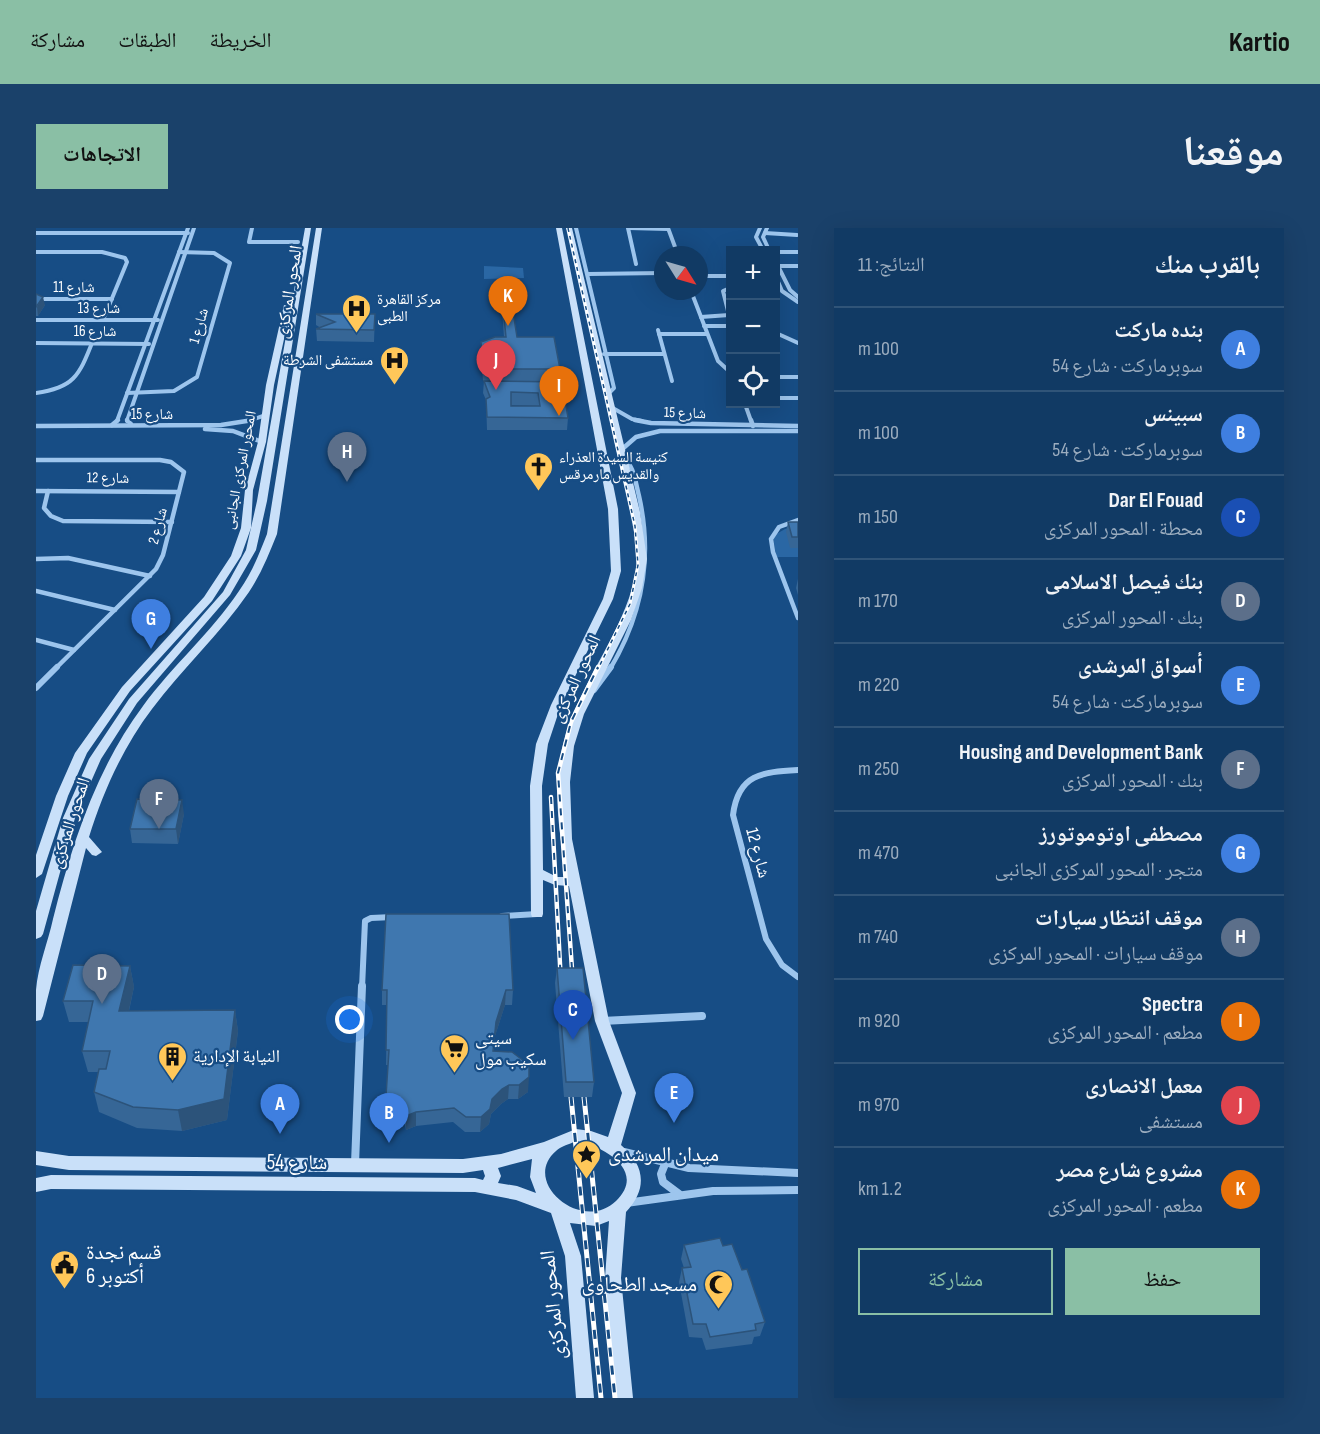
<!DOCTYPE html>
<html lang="ar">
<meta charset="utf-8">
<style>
body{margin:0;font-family:"Sofia Sans Condensed","Noto Naskh Arabic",sans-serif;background:#1a416a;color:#f1f3f6;direction:rtl}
.controls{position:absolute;right:18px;top:18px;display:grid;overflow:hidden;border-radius:0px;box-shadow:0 6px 24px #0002}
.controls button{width:54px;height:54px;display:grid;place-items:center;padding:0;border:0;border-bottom:2px solid #305478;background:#113a64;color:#f1f3f6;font:30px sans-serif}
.compass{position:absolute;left:618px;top:18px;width:54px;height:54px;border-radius:50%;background:#113a64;box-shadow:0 6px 24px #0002;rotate:127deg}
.you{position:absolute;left:314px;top:792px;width:21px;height:21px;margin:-15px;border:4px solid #fff;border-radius:50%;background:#1a73e8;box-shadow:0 0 0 9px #1a73e833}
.badge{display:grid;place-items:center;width:39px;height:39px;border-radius:50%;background:#8abfa5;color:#fff;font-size:20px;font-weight:700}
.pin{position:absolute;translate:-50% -50px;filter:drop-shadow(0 2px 3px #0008)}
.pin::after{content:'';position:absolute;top:32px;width:21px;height:18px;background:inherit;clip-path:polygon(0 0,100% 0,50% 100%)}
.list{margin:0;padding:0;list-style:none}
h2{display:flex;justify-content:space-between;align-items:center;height:78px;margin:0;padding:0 24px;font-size:26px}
h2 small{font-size:20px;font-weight:400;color:#9cadbf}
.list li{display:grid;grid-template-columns:39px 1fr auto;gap:18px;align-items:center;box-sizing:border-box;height:84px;padding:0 24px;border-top:2px solid #305478}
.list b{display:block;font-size:22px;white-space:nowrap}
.list p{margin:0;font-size:20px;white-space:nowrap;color:#9cadbf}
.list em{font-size:20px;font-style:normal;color:#9cadbf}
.actions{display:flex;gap:12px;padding:18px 24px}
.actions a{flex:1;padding:14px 0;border:2px solid #8abfa5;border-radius:0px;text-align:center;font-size:21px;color:#8abfa5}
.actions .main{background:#8abfa5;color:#111}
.icon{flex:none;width:33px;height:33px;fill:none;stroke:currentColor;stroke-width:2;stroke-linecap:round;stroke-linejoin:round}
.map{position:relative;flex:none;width:762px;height:1170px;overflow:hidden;direction:ltr;border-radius:0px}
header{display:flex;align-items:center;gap:36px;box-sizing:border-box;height:84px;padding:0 30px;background:#8abfa5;color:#111}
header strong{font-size:28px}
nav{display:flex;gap:33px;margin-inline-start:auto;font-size:21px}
.intro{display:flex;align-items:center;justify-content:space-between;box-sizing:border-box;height:144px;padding:0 36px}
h1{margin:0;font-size:42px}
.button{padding:15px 27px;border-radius:0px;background:#8abfa5;color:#111;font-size:21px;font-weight:700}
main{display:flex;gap:36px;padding:0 36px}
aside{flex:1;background:#113a64;border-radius:0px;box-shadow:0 6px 24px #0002}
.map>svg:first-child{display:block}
.green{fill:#2a67a4}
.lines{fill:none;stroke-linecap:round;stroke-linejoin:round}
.street-far3{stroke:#9dc5ed;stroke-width:4}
.street-far2{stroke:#9dc5ed;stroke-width:4.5}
.street-far1{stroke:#9dc5ed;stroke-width:6}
.street{stroke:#9dc5ed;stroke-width:8}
.secondary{fill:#c9e0f9;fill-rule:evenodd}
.rail-far2-casing{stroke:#fff;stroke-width:3}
.rail-far1-casing{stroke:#fff;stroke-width:4.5}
.rail-casing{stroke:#fff;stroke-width:5}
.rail-far2{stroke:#174d85;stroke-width:1.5;stroke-dasharray:4;stroke-linecap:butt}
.rail-far1{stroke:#174d85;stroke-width:2;stroke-dasharray:7;stroke-linecap:butt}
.rail{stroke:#174d85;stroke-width:3;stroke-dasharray:9;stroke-linecap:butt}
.wall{fill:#366696;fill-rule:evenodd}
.shaded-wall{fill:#2c537a}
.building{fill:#3f77af;stroke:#2c537a;stroke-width:1.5;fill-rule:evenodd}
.labels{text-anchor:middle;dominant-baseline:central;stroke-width:4.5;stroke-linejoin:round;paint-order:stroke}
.far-street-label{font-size:15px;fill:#fff;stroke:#174d85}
.far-poi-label{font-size:15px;fill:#fff;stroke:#174d85;text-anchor:start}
.street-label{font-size:18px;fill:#fff;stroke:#174d85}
.poi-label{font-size:18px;fill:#fff;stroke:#174d85;text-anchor:start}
.near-poi-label{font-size:21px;fill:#fff;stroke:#174d85;text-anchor:start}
.near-street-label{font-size:21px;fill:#fff;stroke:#174d85}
</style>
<header>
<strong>Kartio</strong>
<nav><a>الخريطة</a><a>الطبقات</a><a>مشاركة</a></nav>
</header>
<div class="intro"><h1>موقعنا</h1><a class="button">الاتجاهات</a></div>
<main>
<aside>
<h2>بالقرب منك<small>النتائج: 11</small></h2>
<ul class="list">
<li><span class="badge" style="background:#3f7fe0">A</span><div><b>بنده ماركت</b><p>سوبرماركت · شارع 54</p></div><em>100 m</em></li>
<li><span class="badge" style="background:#3f7fe0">B</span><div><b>سبينس</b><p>سوبرماركت · شارع 54</p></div><em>100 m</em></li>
<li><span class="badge" style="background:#1a4fb4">C</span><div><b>Dar El Fouad</b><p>محطة · المحور المركزى</p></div><em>150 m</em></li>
<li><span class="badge" style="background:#5c6f8a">D</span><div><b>بنك فيصل الاسلامى</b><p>بنك · المحور المركزى</p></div><em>170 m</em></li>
<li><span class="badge" style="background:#3f7fe0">E</span><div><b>أسواق المرشدى</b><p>سوبرماركت · شارع 54</p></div><em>220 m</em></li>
<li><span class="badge" style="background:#5c6f8a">F</span><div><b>Housing and Development Bank</b><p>بنك · المحور المركزى</p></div><em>250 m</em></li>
<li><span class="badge" style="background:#3f7fe0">G</span><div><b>مصطفى اوتوموتورز</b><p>متجر · المحور المركزى الجانبى</p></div><em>470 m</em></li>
<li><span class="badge" style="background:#5c6f8a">H</span><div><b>موقف انتظار سيارات</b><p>موقف سيارات · المحور المركزى</p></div><em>740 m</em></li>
<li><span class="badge" style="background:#e8710a">I</span><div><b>Spectra</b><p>مطعم · المحور المركزى</p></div><em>920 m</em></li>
<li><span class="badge" style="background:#e0444e">J</span><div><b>معمل الانصارى</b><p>مستشفى</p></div><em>970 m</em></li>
<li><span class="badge" style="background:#e8710a">K</span><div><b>مشروع شارع مصر</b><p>مطعم · المحور المركزى</p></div><em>1.2 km</em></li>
</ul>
<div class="actions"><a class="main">حفظ</a><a>مشاركة</a></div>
</aside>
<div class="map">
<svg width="762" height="1170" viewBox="0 0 762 1170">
<rect width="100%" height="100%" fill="#174d85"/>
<!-- green -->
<g class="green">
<path d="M448 38 487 40 488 50 448 51Z"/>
<path d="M762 298V329H740L737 308 749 301Z"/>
</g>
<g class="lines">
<!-- street-far3 -->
<g class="street-far3">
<path d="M216 0 213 14H262"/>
<path d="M540 0 578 160 572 166"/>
<path d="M592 0 600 36"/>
<path d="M593 0 632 1"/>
<path d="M632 0 642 27"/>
<path d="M724 0 720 9 727 22"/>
<path d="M731 0 727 9 733 22"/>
<path d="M0 5H152"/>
<path d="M729 5 761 7"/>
<path d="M0 24H66L89 30 91 34 67 92"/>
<path d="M740 24H762"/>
<path d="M740 34 754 62 762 69"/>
<path d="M742 38H762"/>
<path d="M552 46 627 45"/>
<path d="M663 48H694"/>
<path d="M740 49 746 63 762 74"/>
<path d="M655 63 682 133 694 144"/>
<path d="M0 71H76"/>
<path d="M665 89 693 87 687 63 694 60"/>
<path d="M0 92H122"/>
<path d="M668 98H694"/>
<path d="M622 102 636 153"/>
<path d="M740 105 762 115"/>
<path d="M623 106H671"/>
<path d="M0 115 113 116"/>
<path d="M568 126H628"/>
<path d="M740 149H762"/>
<path d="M0 165C37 160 43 148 56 115"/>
<path d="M91 165 138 163 161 149 194 35 178 25 143 24"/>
<path d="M740 170H762"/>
<path d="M709 176 715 193"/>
<path d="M575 179 596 191 606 193"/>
<path d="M81 193 152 0"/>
<path d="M91 193 158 0"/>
<path d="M212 193 230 187"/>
</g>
<!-- street-far2 -->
<g class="street-far2">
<path d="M91 192 95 196"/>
<path d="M599 192 615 195 762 198"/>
<path d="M715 192 717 198"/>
<path d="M76 197 82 192"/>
<path d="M0 198 185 197 217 192"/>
<path d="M169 201 197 203 226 214"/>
<path d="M584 223 600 209 624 203H762"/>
<path d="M0 232H124L135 234 148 244 127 327 120 341 19 441"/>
<path d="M0 263 143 264"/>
<path d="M12 263 8 280 15 288 27 293 136 294"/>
<path d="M762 292 743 299 735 311 737 324 762 390"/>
<path d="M0 331 32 330 114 348"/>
<path d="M0 363 79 382"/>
<path d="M0 412 38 422"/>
<path d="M574 441C607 386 617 330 603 268 599 252 598 237 585 227"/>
</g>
<!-- street-far1 -->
<g class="street-far1">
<path d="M0 460 21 439"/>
<path d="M558 462 575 439"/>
<path d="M762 542C726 544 702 546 697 587L730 711 746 737 762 749"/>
<path d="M466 688 501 686"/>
<path d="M326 760 329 693 335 690 357 689"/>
</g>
<!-- street -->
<g class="street">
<path d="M566 793 666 788"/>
<path d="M588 924 653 940 762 945"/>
<path d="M319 936 326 758"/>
<path d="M629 936 625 946 627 954 643 966"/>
<path d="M590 975 677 963 762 962"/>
</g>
<!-- secondary -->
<g class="secondary">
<path d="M269 0H275L231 273 220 322 194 367 101 475 65 531 39 590 7 706 5 709 0 711V683L27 590 53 531 93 471 187 364 210 322 221 273Z"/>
<path d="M280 0H286L241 306C233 326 225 346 213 364 184 406 146 441 116 481 87 519 67 564 53 609L66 624 60 628 56 627 50 620 7 788 5 792 0 793C0 783 0 772 0 762 2 738 12 714 17 691 36 616 60 541 107 478 136 438 175 405 203 363 216 345 223 326 231 306Z"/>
<path d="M520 0H526L582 281 585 343 577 371 525 477 512 516 506 558 507 642 521 649H531C523 607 516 559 527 517 540 464 575 421 593 370 597 358 601 342 601 330 601 315 597 299 594 284L530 0H536L604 284 611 331 606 360 595 392 548 486 538 518 534 554 536 611 573 793 600 865 585 917C609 937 612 961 590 984L585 1050 597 1170H579L569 1050 573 993 560 998 534 995 545 1028 558 1170H540L529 1028 515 985 480 972 439 964 15 961 0 964V950L15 947 439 950 447 952 449 948 447 942 427 945 33 942 0 937V923L33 928 427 931 465 926 508 914 540 901 555 903 572 909 586 865 559 793 533 658 519 657 507 652V686L506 689H496L495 686 494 558 500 516 515 477 567 371 575 343 572 281ZM540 913C568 918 611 943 580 973 546 1006 484 954 520 923 525 918 534 916 540 913ZM496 931 494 949 500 965 481 958 462 955 465 948 462 940Z"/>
<path d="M248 77 255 79 238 157 230 214 217 262 215 300 205 328 176 373 94 463 51 525 32 568 6 646 0 650V627L20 568 39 525 86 459 168 369 195 328 205 300 209 262 222 214 230 157Z"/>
</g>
<defs>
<path id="rail-far2" d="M532 0 599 298 602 337 594 376 562 441"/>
<g id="rail-far1">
<path d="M515 569 525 755"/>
<path d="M537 755 522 545 535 494 562 439"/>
</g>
<g id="rail">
<path d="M535 869 565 1170"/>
<path d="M548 869 579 1170"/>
</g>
</defs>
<!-- rail-far2 casing -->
<use href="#rail-far2" class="rail-far2-casing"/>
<!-- rail-far1 casing -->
<use href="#rail-far1" class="rail-far1-casing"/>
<!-- rail casing -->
<use href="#rail" class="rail-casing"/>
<!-- rail-far2 -->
<use href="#rail-far2" class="rail-far2"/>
<!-- rail-far1 -->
<use href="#rail-far1" class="rail-far1"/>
<!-- rail -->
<use href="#rail" class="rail"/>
</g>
<!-- wall -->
<g class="wall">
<path d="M0 66 9 77 2 88H0Z"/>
<path d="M466 70 481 109 524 141 523 153H447L445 126V114L468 109 466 82Z"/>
<path d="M280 86H339L338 114 281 113 280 101 285 100 280 97Z"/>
<path d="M448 153 526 154 532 190 531 202H451L450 172 447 165ZM475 177H502L475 178Z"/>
<path d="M752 294H762V320H754L750 304Z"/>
<path d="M762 351V367L760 360Z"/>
<path d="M148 586 142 616 96 615 94 601Z"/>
<path d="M94 738 98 759 93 783 199 782 202 803 191 892 146 903 101 900 63 884 58 864 62 844H52L46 823 53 794H33L27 773Z"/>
<path d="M521 740 558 854 556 869H528L519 755Z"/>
<path d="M346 762H477L476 777H469L459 808 458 823 492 864 482 871H472L465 876 455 886 453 896 444 904H429L417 894 380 898 370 902 368 891H352V883L350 882V868L352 837H350L351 777H346Z"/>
<path d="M648 1017 706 1042 729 1094 724 1108 718 1109 716 1116 670 1122 666 1110 653 1109 643 1054 646 1040H648L645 1031Z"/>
</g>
<!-- shaded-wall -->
<g class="shaded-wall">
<path d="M7 69 9 77 2 88 1 79Z"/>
<path d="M146 572 148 586 142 616 140 601Z"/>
<path d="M94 738 98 759 88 804 83 783Z"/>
<path d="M470 762 469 777 459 808 456 838 460 794Z"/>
<path d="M199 782 202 803 191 892 146 903 142 882Z"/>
<path d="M493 849 492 864 482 871 483 857Z"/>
<path d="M473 857 472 871 465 876 455 886 453 896 444 904 445 889 456 871 466 861Z"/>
<path d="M380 884V898L370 902V888Z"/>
</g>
<!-- building -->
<g class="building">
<path d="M0 66 7 69 0 79Z"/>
<path d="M466 70 475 71 481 109H518L524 141H448L445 114 459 109H470Z"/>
<path d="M280 86H339L338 102 280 101 299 94Z"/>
<path d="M448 153 526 154 532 190 451 189 450 171 454 169ZM475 164 502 165 504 178H475Z"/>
<path d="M752 294H762V309H756Z"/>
<path d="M101 571 146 572 140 601H94Z"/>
<path d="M350 686H473L477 762H470L460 794 457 823 476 824 493 837V849L483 857H473L466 861 456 871 454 881 445 889H430L418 880 380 884 370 888 368 877 352 876 353 868H350L353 822H350L351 762H346Z"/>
<path d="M37 737 94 738 83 783 199 782 188 871 142 882 97 879 58 864 63 841H70L74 823H46L57 773H27Z"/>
<path d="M521 740H547L558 854H530Z"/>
<path d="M684 1010 687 1018 696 1016 706 1042 711 1041 729 1094 719 1096 720 1102 674 1109 670 1096H657L646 1040 655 1039 648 1017Z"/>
</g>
<!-- icons -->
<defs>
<symbol id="hospital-pin" viewBox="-11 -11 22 30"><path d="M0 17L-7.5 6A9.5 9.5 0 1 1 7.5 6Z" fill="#ffc759" stroke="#174d85"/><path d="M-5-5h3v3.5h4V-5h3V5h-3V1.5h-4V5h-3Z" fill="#111"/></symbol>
<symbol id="church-pin" viewBox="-11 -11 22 30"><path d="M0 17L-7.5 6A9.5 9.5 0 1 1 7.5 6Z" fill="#ffc759" stroke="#174d85"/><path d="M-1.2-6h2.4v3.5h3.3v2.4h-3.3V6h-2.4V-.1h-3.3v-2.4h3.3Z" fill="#111"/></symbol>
<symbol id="supermarket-pin" viewBox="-11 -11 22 30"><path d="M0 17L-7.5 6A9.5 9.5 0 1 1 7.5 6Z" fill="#ffc759" stroke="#174d85"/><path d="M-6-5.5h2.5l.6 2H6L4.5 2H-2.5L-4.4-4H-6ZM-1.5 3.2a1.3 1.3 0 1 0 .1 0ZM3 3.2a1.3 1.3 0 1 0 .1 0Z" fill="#111"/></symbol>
<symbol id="building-pin" viewBox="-11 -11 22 30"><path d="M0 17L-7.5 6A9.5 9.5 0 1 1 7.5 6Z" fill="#ffc759" stroke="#174d85"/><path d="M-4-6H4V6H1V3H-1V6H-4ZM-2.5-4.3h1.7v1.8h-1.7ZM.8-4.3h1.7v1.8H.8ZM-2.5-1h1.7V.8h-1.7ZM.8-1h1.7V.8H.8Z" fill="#111"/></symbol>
<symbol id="sight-pin" viewBox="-11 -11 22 30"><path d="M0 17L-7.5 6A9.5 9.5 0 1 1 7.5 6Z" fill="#ffc759" stroke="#174d85"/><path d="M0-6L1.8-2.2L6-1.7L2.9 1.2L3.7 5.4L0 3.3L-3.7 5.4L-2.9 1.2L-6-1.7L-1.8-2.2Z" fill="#111"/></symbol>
<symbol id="civic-pin" viewBox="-11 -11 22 30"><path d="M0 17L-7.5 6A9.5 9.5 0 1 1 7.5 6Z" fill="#ffc759" stroke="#174d85"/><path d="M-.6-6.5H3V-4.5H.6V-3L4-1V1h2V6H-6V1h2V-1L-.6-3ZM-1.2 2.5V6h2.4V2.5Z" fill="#111"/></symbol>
<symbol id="mosque-pin" viewBox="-11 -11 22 30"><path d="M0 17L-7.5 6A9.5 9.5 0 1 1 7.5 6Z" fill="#ffc759" stroke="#174d85"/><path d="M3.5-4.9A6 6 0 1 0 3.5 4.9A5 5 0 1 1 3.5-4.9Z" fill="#111"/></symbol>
</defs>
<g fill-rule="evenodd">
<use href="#hospital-pin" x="304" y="64" width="33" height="45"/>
<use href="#hospital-pin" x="342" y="116" width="33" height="45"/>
<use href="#church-pin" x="486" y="222" width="33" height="45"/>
<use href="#supermarket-pin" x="402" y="804" width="33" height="45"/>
<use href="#building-pin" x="120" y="812" width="33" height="45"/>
<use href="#sight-pin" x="534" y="910" width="33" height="45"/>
<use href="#civic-pin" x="12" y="1020" width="33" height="45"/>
<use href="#mosque-pin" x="666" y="1040" width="33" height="45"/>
</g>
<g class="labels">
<!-- far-street labels -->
<g class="far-street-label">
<text x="38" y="59">شارع 11</text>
<text x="63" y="80">شارع 13</text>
<text transform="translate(163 98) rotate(-74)">شارع 1</text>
<text x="59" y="103">شارع 16</text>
<text transform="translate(649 185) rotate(2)">شارع 15</text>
<text x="116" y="186">شارع 15</text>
<text transform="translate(204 242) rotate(-79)">المحور المركزى الجانبى</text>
<text transform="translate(72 250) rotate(1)">شارع 12</text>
<text transform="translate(122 298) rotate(-75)">شارع 2</text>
</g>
<!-- far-poi labels -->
<g class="far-poi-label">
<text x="341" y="71">مركز القاهرة<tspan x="341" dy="17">الطبى</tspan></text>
<text x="337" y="132" text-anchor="end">مستشفى الشرطة</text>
<text x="523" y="229">كنيسة السيدة العذراء<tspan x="523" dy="17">والقديس مارمرقس</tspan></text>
</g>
<!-- street labels -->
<g class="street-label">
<text transform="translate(253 64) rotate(-81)">المحور المركزى</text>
<text transform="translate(540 451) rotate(-65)">المحور المركزى</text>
<text transform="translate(34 595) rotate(-72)">المحور المركزى</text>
<text transform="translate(722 625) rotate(75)">شارع 12</text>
</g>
<!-- poi labels -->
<g class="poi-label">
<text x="439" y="810">سيتى<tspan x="439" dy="21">سكيب مول</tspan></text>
<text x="157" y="828">النيابة الإدارية</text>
</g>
<!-- near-poi labels -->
<g class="near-poi-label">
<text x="572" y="926">ميدان المرشدى</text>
<text x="50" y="1024">قسم نجدة<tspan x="50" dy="24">6 أكتوبر</tspan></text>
<text x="661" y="1056" text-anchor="end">مسجد الطحاوى</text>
</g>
<!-- near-street labels -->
<g class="near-street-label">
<text x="261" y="934">شارع 54</text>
<text transform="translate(517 1077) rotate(-96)">المحور المركزى</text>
</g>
</g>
</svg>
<div class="controls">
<button>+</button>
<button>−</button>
<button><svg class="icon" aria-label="locate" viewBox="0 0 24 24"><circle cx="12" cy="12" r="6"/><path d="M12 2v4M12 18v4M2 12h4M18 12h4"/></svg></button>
</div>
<svg class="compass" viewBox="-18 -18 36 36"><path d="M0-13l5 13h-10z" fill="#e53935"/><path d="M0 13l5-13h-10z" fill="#9cadbf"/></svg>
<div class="you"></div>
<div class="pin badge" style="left:244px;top:906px;background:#3f7fe0">A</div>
<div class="pin badge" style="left:353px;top:915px;background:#3f7fe0">B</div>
<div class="pin badge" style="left:537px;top:812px;background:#1a4fb4">C</div>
<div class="pin badge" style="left:66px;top:776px;background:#5c6f8a">D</div>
<div class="pin badge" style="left:638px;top:895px;background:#3f7fe0">E</div>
<div class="pin badge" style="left:123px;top:601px;background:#5c6f8a">F</div>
<div class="pin badge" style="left:115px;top:421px;background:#3f7fe0">G</div>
<div class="pin badge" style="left:311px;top:254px;background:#5c6f8a">H</div>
<div class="pin badge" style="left:523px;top:188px;background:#e8710a">I</div>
<div class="pin badge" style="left:460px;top:162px;background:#e0444e">J</div>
<div class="pin badge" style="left:472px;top:98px;background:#e8710a">K</div>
</div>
</main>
